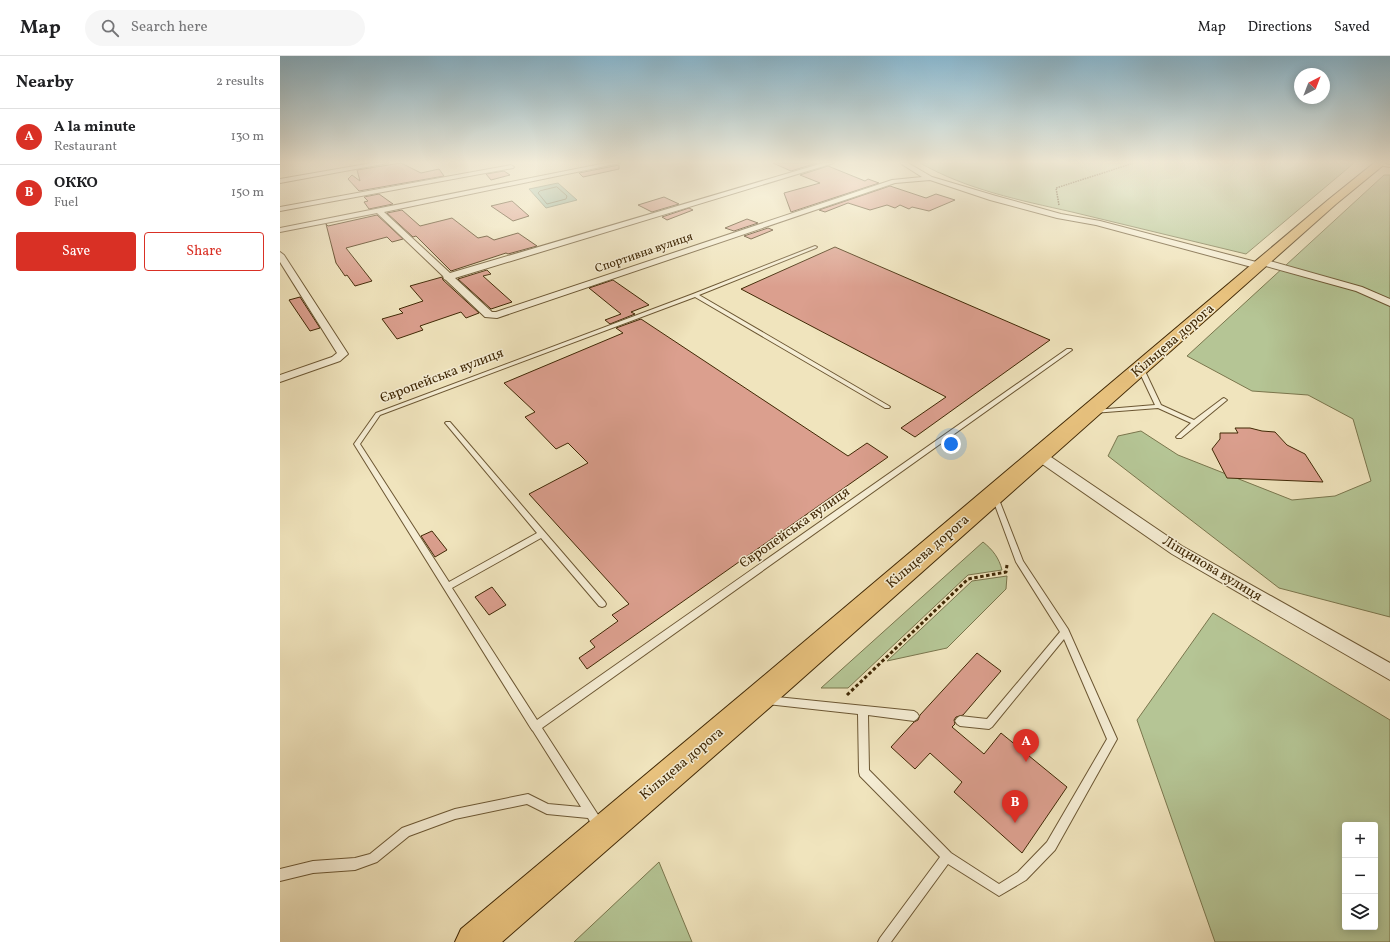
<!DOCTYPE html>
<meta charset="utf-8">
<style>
body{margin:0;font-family:Vollkorn,serif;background:#f6f6f6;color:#202124}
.controls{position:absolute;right:12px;bottom:12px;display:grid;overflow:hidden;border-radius:4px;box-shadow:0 2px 10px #0003}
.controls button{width:36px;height:36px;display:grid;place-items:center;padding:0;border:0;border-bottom:1px solid #e0e0e0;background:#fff;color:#202124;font:20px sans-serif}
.compass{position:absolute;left:1014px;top:12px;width:36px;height:36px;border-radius:50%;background:#fff;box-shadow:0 2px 10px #0003;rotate:42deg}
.you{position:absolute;left:671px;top:388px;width:14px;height:14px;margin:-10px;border:3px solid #fff;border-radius:50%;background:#1a73e8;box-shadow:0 0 0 6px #1a73e833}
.badge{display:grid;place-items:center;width:26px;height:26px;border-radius:50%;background:#d93025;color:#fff;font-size:13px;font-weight:700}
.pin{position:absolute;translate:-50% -33px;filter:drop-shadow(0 1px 2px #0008)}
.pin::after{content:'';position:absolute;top:21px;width:14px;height:12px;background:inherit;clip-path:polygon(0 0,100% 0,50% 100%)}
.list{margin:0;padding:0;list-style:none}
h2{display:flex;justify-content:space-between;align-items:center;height:52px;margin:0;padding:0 16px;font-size:17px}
h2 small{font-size:13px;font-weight:400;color:#757577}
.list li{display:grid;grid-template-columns:26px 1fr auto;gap:12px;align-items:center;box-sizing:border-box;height:56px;padding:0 16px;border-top:1px solid #e0e0e0}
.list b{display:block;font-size:15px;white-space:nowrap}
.list p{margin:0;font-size:13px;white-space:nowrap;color:#757577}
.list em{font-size:13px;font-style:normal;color:#757577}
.actions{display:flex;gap:8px;padding:12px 16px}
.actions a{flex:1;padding:9px 0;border:1px solid #d93025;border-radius:4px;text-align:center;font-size:14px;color:#d93025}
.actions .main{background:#d93025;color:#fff}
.icon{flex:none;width:22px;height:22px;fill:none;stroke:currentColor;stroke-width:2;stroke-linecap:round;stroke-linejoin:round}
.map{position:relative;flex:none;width:1110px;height:886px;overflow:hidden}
header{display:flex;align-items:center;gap:24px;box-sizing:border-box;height:56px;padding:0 20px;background:#fff;border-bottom:1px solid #e0e0e0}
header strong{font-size:19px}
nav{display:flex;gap:22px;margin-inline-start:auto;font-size:14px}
.search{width:280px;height:36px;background:#f6f6f6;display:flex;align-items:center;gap:10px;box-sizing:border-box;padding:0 14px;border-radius:22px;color:#757577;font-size:15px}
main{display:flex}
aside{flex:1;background:#fff}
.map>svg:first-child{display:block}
.green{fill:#b5c595;stroke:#7a764d;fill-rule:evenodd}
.water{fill:#9bbfab;stroke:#778369}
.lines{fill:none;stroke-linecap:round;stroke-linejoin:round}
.shore{stroke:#6e7458;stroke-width:1}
.building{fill:#db9f8e;stroke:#402805}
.service-casing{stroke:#6c5733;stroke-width:2}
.minor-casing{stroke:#6c5733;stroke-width:2}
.trunk-casing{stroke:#402805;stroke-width:2}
.path-far1{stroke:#402805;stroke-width:1.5;stroke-dasharray:1.5 1;stroke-linecap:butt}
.path{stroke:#402805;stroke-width:3;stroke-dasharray:3.5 2.5;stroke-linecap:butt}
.service{fill:#f5edd4;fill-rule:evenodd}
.minor{fill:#f5edd4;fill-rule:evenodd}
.trunk{fill:#e8c27e;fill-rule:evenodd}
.labels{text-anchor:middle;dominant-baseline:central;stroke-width:3;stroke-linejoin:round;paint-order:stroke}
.far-street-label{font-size:12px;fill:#402805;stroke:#f5edd4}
.street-label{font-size:14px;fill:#402805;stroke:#f5edd4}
</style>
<header>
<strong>Map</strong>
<div class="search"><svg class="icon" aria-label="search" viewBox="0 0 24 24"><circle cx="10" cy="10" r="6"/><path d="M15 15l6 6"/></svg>Search here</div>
<nav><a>Map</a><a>Directions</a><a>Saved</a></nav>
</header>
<main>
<aside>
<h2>Nearby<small>2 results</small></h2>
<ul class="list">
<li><span class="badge">A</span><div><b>A la minute</b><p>Restaurant</p></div><em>130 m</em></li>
<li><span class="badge">B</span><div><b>ОККО</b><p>Fuel</p></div><em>150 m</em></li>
</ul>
<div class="actions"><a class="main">Save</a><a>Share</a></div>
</aside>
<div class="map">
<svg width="1110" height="886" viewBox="0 0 1110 886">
<rect width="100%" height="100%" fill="#f0e4bd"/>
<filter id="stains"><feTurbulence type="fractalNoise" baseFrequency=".005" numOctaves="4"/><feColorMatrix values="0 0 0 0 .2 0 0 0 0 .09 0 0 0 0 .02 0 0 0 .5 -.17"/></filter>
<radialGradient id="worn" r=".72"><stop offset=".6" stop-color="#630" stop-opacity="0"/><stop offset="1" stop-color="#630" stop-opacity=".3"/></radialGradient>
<!-- green -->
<g class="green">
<path d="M640 107H1074L966 198C908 184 850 170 792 156 739 144 688 134 640 107Z"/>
<path d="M1104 119H1110V561L999 532 828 400 838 380 861 375 898 399 1012 444 1055 440 1091 425 1073 363 1028 339 972 335 907 300Z"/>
<path d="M703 486C713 494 719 502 722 514L688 519 568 632H541Z"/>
<path d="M727 520 726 533 667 592 607 605 692 525Z"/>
<path d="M933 557 1110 664V886H935L857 664ZM1065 769H1095V871H1065Z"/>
<path d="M379 806 412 886H294Z"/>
</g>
<!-- water -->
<path class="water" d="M278 127 297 144 266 152 249 133Z"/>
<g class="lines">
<!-- shore -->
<path class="shore" d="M277 131 287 140 286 143 267 148 258 137 260 135Z"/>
</g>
<!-- building -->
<g class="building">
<path d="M121 107 141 117 159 113 164 120 79 135 68 123 72 119 80 125 77 114Z"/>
<path d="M493 107H537L511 115Z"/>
<path d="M339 109V113L303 121 299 117Z"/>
<path d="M548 110 585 125 588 123 599 127 511 156 504 137 540 127 520 119Z"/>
<path d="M224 115 230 119 211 124 206 118Z"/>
<path d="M610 130 646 142 656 138 675 144 649 155 632 151 629 153 620 149 615 152 607 149 590 154 568 147 545 156 539 154Z"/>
<path d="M99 138 113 148 89 153 84 146 88 145 84 141Z"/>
<path d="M384 141 399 148 372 156 358 149Z"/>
<path d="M232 145 249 160 233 165 211 150Z"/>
<path d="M409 152 413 154 387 164 382 161Z"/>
<path d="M122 154 140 170 172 162 198 182 207 180 214 184 238 177 257 190 228 198 226 197 171 215 136 180 133 181 107 157Z"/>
<path d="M97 159 123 183 112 186 107 181 66 192 92 225 75 230 67 219 65 220 56 207 46 168 48 170Z"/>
<path d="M467 163 478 167 454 175 445 172Z"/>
<path d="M488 172 493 174 471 183 464 180Z"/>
<path d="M555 191 770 284 635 381 621 372 666 341 461 233Z"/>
<path d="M207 214 211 218 203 220 232 246 211 253 178 223Z"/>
<path d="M162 221 163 224 199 257 186 262 181 256 140 270 143 274 117 283 102 263 123 257 119 253 143 245 130 230Z"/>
<path d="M333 224 369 249 351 256 355 258 330 268 325 264 341 258 309 232Z"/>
<path d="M20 241 40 272 30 275 9 244Z"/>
<path d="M361 263 568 400 587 387 608 401 307 613 299 602 315 591 310 585 338 565 332 559 349 548 249 438 308 407 288 387 276 393 245 361 255 356 224 327 343 277 336 272Z"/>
<path d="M955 372H970L982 375 995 376 1007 389 1025 398 1043 426 947 422 932 393 940 383V377H958Z"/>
<path d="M152 475 167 494 155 501 141 480Z"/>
<path d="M212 531 226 549 209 559 195 541Z"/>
<path d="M697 597 721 615 683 659 676 661 674 664 675 668 672 671 704 698 721 677 787 731 742 797 674 736 682 726 650 697 635 713 611 691 634 666 638 664 640 659Z"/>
</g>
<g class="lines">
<defs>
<g id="service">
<path d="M1099 107 1110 109V111L1099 109Z"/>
<path d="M535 190 537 191 536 192 419 239 609 350 610 351 609 352H605L415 241 100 359 80 388 169 526 257 477 166 368 165 367 166 366H170L325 546 326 548 325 550 322 551 319 550 261 482 172 532 257 664 787 293H791L792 294 262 672 322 765 323 769 322 773 318 774 314 773 308 762 267 758 247 748 175 763 129 780 97 806 75 814 33 817 0 825V813L33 805 75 802 90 798 122 772 175 753 248 738 268 748 301 751 253 675 252 674 250 671 74 388 96 357 413 238Z"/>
<path d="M861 311 864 313 881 349 914 364 942 343 944 342 947 344 901 382H897L896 381 897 380 911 367 878 352 813 357 812 356 813 355 815 354 875 349 858 313Z"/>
<path d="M715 438 718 441 743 505 788 573 837 683 775 794 746 824 719 840 668 808 611 886H598L600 882 660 801 580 720 579 716 578 658 487 648 484 647 482 644 484 641 487 640 634 655 637 657 639 660 637 663 634 665 588 659 589 714 671 797 719 828 738 816 767 786 827 683 784 583 712 671 709 673 680 670 677 668 675 665 677 662 680 660 707 663 780 576 736 506 712 441Z"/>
</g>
<g id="minor">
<path d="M92 107H108L0 127V123Z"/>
<path d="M326 107H340L104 156 170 217 543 107H554L175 222 212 256H216L612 124 642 121 620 107H628L652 121 716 140 781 158 820 165 980 207V204L983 203 1082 231 1110 243V250L1076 235 982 209V212L979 213 816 169 777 162 710 144 650 124 615 127 217 262 205 261 166 224 164 223 163 220 97 157 0 176V172Z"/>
<path d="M231 109 234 111 233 112 0 155V151Z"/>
<path d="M0 196 4 199 68 298 60 305 0 326V319L52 301 57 297 0 206Z"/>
<path d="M760 396 765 397 902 490 1110 607V624L892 498 755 403 753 400 755 397Z"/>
</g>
<path id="trunk" d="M1094 107H1106L1056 148 488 653 222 886H175L181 873 468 633 1048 144Z"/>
</defs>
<!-- service casing -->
<use href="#service" class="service-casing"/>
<!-- minor casing -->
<use href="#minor" class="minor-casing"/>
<!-- trunk casing -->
<use href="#trunk" class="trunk-casing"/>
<!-- path-far1 -->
<path class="path-far1" d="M779 149 776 132 854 107"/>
<!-- path -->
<path class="path" d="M567 639 688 523 726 516 727 509"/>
<!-- service -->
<use href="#service" class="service"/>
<!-- minor -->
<use href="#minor" class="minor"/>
<!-- trunk -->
<use href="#trunk" class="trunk"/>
</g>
<!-- sky -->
<linearGradient id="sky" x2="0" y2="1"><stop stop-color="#89b8d0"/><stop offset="0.46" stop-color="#f8f3e1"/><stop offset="1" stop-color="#f8f3e1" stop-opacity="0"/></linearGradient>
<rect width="1110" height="231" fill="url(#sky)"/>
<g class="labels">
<!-- far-street labels -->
<g class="far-street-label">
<text transform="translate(364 197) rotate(-19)">Спортивна вулиця</text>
</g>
<!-- street labels -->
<g class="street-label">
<text transform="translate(893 285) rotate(-41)">Кільцева дорога</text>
<text transform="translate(162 320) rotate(-21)">Європейська вулиця</text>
<text transform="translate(515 472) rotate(-35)">Європейська вулиця</text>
<text transform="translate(648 496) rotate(-41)">Кільцева дорога</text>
<text transform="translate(932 513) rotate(31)">Ліщинова вулиця</text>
<text transform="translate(402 708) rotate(-40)">Кільцева дорога</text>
</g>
</g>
<rect width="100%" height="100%" filter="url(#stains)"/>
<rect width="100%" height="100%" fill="url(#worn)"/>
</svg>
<div class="controls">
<button>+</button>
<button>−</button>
<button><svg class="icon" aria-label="layers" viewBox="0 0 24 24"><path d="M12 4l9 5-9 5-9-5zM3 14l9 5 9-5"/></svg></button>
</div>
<svg class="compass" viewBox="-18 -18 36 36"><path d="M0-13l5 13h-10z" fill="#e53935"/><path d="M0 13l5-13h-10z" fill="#757577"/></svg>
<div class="you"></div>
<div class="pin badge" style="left:746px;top:706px">A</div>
<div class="pin badge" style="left:735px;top:767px">B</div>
</div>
</main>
